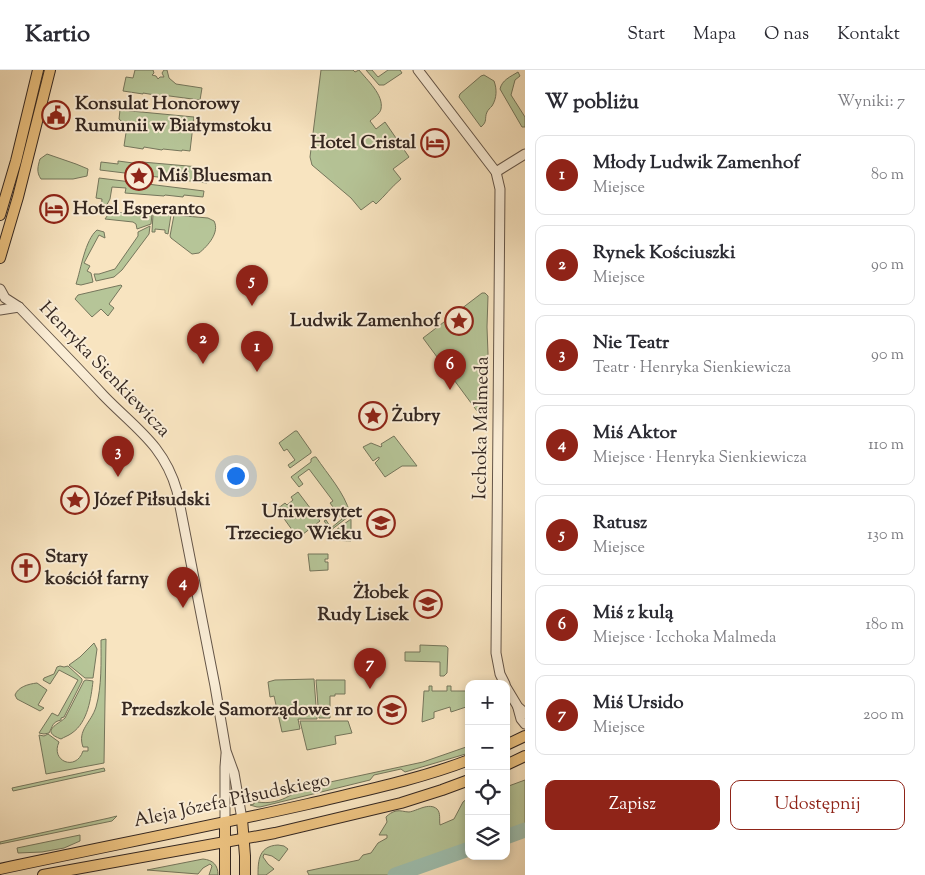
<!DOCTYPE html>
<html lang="pl">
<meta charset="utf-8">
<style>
body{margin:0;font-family:"Sorts Mill Goudy",serif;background:#f2f2f3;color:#2b2b33}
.controls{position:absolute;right:15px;bottom:15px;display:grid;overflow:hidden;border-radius:10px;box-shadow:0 2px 8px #0003}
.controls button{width:45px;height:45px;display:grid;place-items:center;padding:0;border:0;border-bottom:1px solid #e1e1e2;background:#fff;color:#2b2b33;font:25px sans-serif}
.you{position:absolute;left:235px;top:405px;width:18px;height:18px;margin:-12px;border:4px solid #fff;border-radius:50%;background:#1a73e8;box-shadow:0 0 0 8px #1a73e833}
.badge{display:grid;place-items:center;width:32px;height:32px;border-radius:50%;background:#8f2418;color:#fff;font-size:16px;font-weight:700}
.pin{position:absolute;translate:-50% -41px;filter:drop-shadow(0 1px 2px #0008)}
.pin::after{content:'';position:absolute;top:26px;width:18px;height:15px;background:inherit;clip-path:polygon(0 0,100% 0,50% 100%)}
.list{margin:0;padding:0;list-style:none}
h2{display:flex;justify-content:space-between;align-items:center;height:65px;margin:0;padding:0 20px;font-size:21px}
h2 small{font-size:16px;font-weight:400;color:#7c7c81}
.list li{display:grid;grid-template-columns:32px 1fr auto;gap:15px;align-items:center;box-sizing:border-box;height:80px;margin:0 10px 10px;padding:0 10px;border:1px solid #e1e1e2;border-radius:10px}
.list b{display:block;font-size:19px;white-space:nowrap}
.list p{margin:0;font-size:16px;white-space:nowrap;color:#7c7c81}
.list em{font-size:16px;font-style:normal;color:#7c7c81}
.actions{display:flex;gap:10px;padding:15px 20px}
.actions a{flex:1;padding:11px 0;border:1px solid #8f2418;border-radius:10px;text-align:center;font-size:18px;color:#8f2418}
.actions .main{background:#8f2418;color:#fff}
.icon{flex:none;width:28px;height:28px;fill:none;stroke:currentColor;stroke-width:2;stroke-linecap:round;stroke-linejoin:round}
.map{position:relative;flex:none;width:525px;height:805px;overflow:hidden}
header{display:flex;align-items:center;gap:30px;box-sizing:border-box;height:70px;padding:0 25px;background:#fff;border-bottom:1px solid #e1e1e2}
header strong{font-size:24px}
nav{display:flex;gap:28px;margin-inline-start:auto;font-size:18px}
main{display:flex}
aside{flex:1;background:#fff}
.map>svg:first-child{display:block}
.green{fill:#b6c598;stroke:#75765c}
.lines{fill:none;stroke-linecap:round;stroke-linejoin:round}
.river{stroke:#9ebfaf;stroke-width:15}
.minor-casing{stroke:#655649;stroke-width:11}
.major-casing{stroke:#342721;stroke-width:12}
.minor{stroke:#faedd6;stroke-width:9}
.major{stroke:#ecc280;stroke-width:10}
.labels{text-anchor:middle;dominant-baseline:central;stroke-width:4;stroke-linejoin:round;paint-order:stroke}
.poi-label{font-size:19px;font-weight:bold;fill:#342721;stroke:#faedd6;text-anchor:start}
.street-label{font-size:19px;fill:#342721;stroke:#faedd6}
</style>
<header>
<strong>Kartio</strong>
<nav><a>Start</a><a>Mapa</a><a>O nas</a><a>Kontakt</a></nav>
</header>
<main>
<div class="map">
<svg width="525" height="805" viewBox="0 0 525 805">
<rect width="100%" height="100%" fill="#f8e4c0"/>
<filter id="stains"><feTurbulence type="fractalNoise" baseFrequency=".004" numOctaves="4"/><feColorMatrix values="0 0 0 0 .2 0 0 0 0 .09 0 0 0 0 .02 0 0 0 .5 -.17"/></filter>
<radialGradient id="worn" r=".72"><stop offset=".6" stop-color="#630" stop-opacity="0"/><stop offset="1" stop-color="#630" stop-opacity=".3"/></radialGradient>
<!-- green -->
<g class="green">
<path d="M135 0H153L154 3 152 5 156 6 158 9 160 7H164L162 3 164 0H167L169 8 176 14 202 18 200 30 162 25 161 26 143 23V24L123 21 126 7 133 8Z"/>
<path d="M321 0H353L355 2 359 0C367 10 384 25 381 39 380 44 373 48 370 51L376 59 385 52 409 87 393 99 401 109C391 117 385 126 376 134L373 131 361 140 351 128 312 95 310 87Z"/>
<path d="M366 0H372L378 7 388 0H400L402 3 384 15H379Z"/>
<path d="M518 2 520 6 515 10 511 25 525 47V57H522L500 19C502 10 510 7 518 2Z"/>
<path d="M484 5 494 11C497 19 497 28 492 36 490 38 488 40 487 42 484 49 488 51 481 57L459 27 460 24 481 6Z"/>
<path d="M120 40 194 47 190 81 182 80V81L163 79 162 80 144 77 143 79 124 76 127 56 119 49Z"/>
<path d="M47 84 76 94 88 99 87 106 73 109H41C36 102 38 96 40 89Z"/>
<path d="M118 91 141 94 142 92 199 97V102L204 103 208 108 207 113 100 100 101 92 118 94Z"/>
<path d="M99 108 204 121 203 127 184 125 183 127 165 125 164 126 125 123 126 118 112 117 110 129 104 140 101 139 102 129 96 128Z"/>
<path d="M110 142 152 144 151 154 137 159 136 154 133 152 105 149Z"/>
<path d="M153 144 171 145 168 164 165 163V160L155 159V162H152Z"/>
<path d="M174 145 208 148 214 151C220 162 208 176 199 183L192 184 171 168 170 166Z"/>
<path d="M150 156 149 164 122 200 114 207 96 211 94 204H99L115 199 138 166V162Z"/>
<path d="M97 160 104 162 105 168 99 165 84 193 90 196 87 201 91 203 93 212 81 215 76 214C81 199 85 170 97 160Z"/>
<path d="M121 215 122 216 109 234 114 238 108 246 101 239 92 247 75 229 78 225Z"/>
<path d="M482 223H485L488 226 487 257 488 284 486 291V342L477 341 423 268Z"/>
<path d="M295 361H297L311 381V383L290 398 288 395 295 390 287 379 284 381 279 373Z"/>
<path d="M394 366 417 396H402L385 407 375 393 379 389V387L373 391 363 377 371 373 381 377 382 376 381 374Z"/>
<path d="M314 387H316C328 405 344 422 350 443L348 447 331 460 324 451 326 450 331 458 342 449 330 433 333 431 309 399 298 407 303 414 299 417 291 407 311 392V389Z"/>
<path d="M298 422 320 451 298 468 277 439 285 433 287 435 293 430 291 427Z"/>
<path d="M351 449V471L332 470 329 465Z"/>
<path d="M308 484H328V489H325V492H328V500L310 501Z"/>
<path d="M106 569 104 693 46 704 39 665 44 666 48 664 59 672C50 691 76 702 83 681H88V677H83C77 660 91 653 96 637 102 616 101 592 101 570Z"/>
<path d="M94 573 97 579 93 608H85L69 595 80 587Z"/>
<path d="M420 575 446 576 448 578 447 603 444 606H440V592L405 591V582H420Z"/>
<path d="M60 596 64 597 68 596 82 609V611L64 647 61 648V650C52 652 53 656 49 663L44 664 39 663 52 643 58 646 78 610 59 600 50 614 43 610 44 608 54 604 57 597Z"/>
<path d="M314 609 317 649H298L300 659 282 662 274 626 270 627 268 612 275 610Z"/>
<path d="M86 610 93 611C91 628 88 652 72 663 68 666 64 667 61 669 39 661 59 654 65 648L84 611Z"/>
<path d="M316 610H345V624H335V626H330V648H319Z"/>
<path d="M37 613 47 620 38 635 44 638 40 641 17 629 15 625C18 617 28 614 37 613Z"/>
<path d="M429 616H432V621H447V616H451V621H469V636L451 642 450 637 434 642V648L422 652 424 621H429Z"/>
<path d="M300 651H348L352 663 335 666 336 674 307 680Z"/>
<path d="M469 676V683L405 702 401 699 374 705 370 710 260 737H257L250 735 254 734V729L263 728 258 731V732C268 734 281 731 289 726 296 723 300 719 307 717L423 692Z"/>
<path d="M104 698 105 701 13 721 12 718Z"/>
<path d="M525 710V760L506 766V717Z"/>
<path d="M469 727V779L389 805H309L307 801 359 790 363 785 371 783 378 773 387 768V765H379L387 752 386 747C389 744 392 742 396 741 400 740 405 742 409 742 417 741 429 732 437 739 441 743 439 750 440 755L454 749 463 732Z"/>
<path d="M117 746 112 751 0 774V772L109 748Z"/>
<path d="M80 765V771L64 778 42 782 18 783 17 778Z"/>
<path d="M278 775 284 776 288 779 279 791 272 786 264 784 263 787 268 794 274 799 266 805H258C258 790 259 776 278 775Z"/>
<path d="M203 789C213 790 218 795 218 805H209L212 796 210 794 203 798 198 804 147 800Z"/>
</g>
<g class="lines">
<!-- river -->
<g class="river">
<path d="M506 767 525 760"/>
<path d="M395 805 469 779"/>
</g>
<defs>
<g id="minor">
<path d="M418 0 496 102 500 119 496 583 500 604 505 614"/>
<path d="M496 102 525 84"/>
<path d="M0 219 5 228 19 237C48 267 76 296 104 326 135 358 164 375 177 421L215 616 226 681 234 703 242 749"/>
<path d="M0 240 19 237"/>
<path d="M506 617 518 637 525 643"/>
<path d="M518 638 521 649 525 654"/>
<path d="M225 752V697L226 684"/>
</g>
<g id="major">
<path d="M0 145 16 91 38 0"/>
<path d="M0 188 18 127 50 0"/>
<path d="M506 675 525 666"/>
<path d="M506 695 525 686"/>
<path d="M242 749 245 786V805"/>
<path d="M225 752V805"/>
<path d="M0 799C103 777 206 757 308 734 362 721 417 710 469 690"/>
<path d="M43 805 275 763 401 733 442 720 469 710"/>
</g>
</defs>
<!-- minor casing -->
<use href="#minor" class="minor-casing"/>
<!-- major casing -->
<use href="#major" class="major-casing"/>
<!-- minor -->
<use href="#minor" class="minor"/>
<!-- major -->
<use href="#major" class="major"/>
</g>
<!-- icons -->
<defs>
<symbol id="civic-ring" viewBox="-11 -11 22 22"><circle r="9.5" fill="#faedd6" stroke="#8f2418" stroke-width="1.5"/><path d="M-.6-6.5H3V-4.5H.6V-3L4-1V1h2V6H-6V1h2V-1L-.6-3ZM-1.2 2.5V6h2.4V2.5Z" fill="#8f2418"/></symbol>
<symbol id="hotel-ring" viewBox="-11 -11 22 22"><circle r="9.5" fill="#faedd6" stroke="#8f2418" stroke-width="1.5"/><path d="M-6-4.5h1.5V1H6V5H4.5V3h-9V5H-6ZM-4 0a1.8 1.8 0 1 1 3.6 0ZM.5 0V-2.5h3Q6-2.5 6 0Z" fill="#8f2418"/></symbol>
<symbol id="sight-ring" viewBox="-11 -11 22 22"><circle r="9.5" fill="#faedd6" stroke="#8f2418" stroke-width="1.5"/><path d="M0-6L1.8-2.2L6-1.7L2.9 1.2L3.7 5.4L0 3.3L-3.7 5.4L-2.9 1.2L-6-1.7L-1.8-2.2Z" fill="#8f2418"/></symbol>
<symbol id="university-ring" viewBox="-11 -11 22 22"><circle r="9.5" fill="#faedd6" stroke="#8f2418" stroke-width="1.5"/><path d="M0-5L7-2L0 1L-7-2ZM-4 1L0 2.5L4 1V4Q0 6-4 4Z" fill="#8f2418"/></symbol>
<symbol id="church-ring" viewBox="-11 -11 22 22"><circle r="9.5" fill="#faedd6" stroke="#8f2418" stroke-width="1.5"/><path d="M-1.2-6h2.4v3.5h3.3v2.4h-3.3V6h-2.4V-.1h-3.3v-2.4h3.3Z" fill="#8f2418"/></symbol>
<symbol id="school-ring" viewBox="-11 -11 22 22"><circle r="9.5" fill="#faedd6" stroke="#8f2418" stroke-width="1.5"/><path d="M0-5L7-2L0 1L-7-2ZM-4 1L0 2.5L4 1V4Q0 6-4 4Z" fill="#8f2418"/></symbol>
</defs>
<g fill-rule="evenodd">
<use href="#civic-ring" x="40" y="29" width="32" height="32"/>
<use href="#hotel-ring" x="419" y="57" width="32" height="32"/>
<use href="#sight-ring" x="123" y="90" width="32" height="32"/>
<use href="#hotel-ring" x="38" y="123" width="32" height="32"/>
<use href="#sight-ring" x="443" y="235" width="32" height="32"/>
<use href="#sight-ring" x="357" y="330" width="32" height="32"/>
<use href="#sight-ring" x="59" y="414" width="32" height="32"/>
<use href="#university-ring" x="365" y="437" width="32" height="32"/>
<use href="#church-ring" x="10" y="482" width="32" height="32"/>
<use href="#school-ring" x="412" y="518" width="32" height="32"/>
<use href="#school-ring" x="376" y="624" width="32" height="32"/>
</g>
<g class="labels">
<!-- poi labels -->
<g class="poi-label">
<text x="75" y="34">Konsulat Honorowy<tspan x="75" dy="22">Rumunii w Białymstoku</tspan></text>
<text x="416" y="73" text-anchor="end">Hotel Cristal</text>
<text x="158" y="106">Miś Bluesman</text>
<text x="73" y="139">Hotel Esperanto</text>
<text x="440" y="251" text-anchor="end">Ludwik Zamenhof</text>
<text x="392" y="346">Żubry</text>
<text x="94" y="430">Józef Piłsudski</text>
<text x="362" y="442" text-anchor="end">Uniwersytet<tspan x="362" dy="22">Trzeciego Wieku</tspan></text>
<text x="45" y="487">Stary<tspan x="45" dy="22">kościół farny</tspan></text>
<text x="409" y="523" text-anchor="end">Żłobek<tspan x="409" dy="22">Rudy Lisek</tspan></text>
<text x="373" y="640" text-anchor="end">Przedszkole Samorządowe nr 10</text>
</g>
<!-- street labels -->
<g class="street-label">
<text transform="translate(104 300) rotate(46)">Henryka Sienkiewicza</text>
<text transform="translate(482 358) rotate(-89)">Icchoka Malmeda</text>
<text transform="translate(232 731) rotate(-12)">Aleja Józefa Piłsudskiego</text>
</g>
</g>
<rect width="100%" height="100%" filter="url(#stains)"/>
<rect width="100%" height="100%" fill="url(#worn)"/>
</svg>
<div class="controls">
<button>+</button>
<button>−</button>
<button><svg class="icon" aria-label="locate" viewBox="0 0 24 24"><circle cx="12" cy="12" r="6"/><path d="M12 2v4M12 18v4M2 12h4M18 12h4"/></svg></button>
<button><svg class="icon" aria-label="layers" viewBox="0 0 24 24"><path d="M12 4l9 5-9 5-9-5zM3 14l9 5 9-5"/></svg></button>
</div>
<div class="you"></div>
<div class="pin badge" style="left:257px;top:302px">1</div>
<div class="pin badge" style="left:203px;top:294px">2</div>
<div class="pin badge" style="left:118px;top:407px">3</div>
<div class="pin badge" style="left:183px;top:538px">4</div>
<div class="pin badge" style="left:252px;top:236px">5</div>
<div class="pin badge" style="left:450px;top:320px">6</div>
<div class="pin badge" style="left:370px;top:619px">7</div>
</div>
<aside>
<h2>W pobliżu<small>Wyniki: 7</small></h2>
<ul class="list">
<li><span class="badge">1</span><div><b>Młody Ludwik Zamenhof</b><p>Miejsce</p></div><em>80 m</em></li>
<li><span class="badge">2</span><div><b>Rynek Kościuszki</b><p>Miejsce</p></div><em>90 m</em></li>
<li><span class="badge">3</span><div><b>Nie Teatr</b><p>Teatr · Henryka Sienkiewicza</p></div><em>90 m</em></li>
<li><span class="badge">4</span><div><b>Miś Aktor</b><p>Miejsce · Henryka Sienkiewicza</p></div><em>110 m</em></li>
<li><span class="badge">5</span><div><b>Ratusz</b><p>Miejsce</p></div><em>130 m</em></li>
<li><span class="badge">6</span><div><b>Miś z kulą</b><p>Miejsce · Icchoka Malmeda</p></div><em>180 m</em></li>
<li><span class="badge">7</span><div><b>Miś Ursido</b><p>Miejsce</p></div><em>200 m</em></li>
</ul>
<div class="actions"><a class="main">Zapisz</a><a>Udostępnij</a></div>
</aside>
</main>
